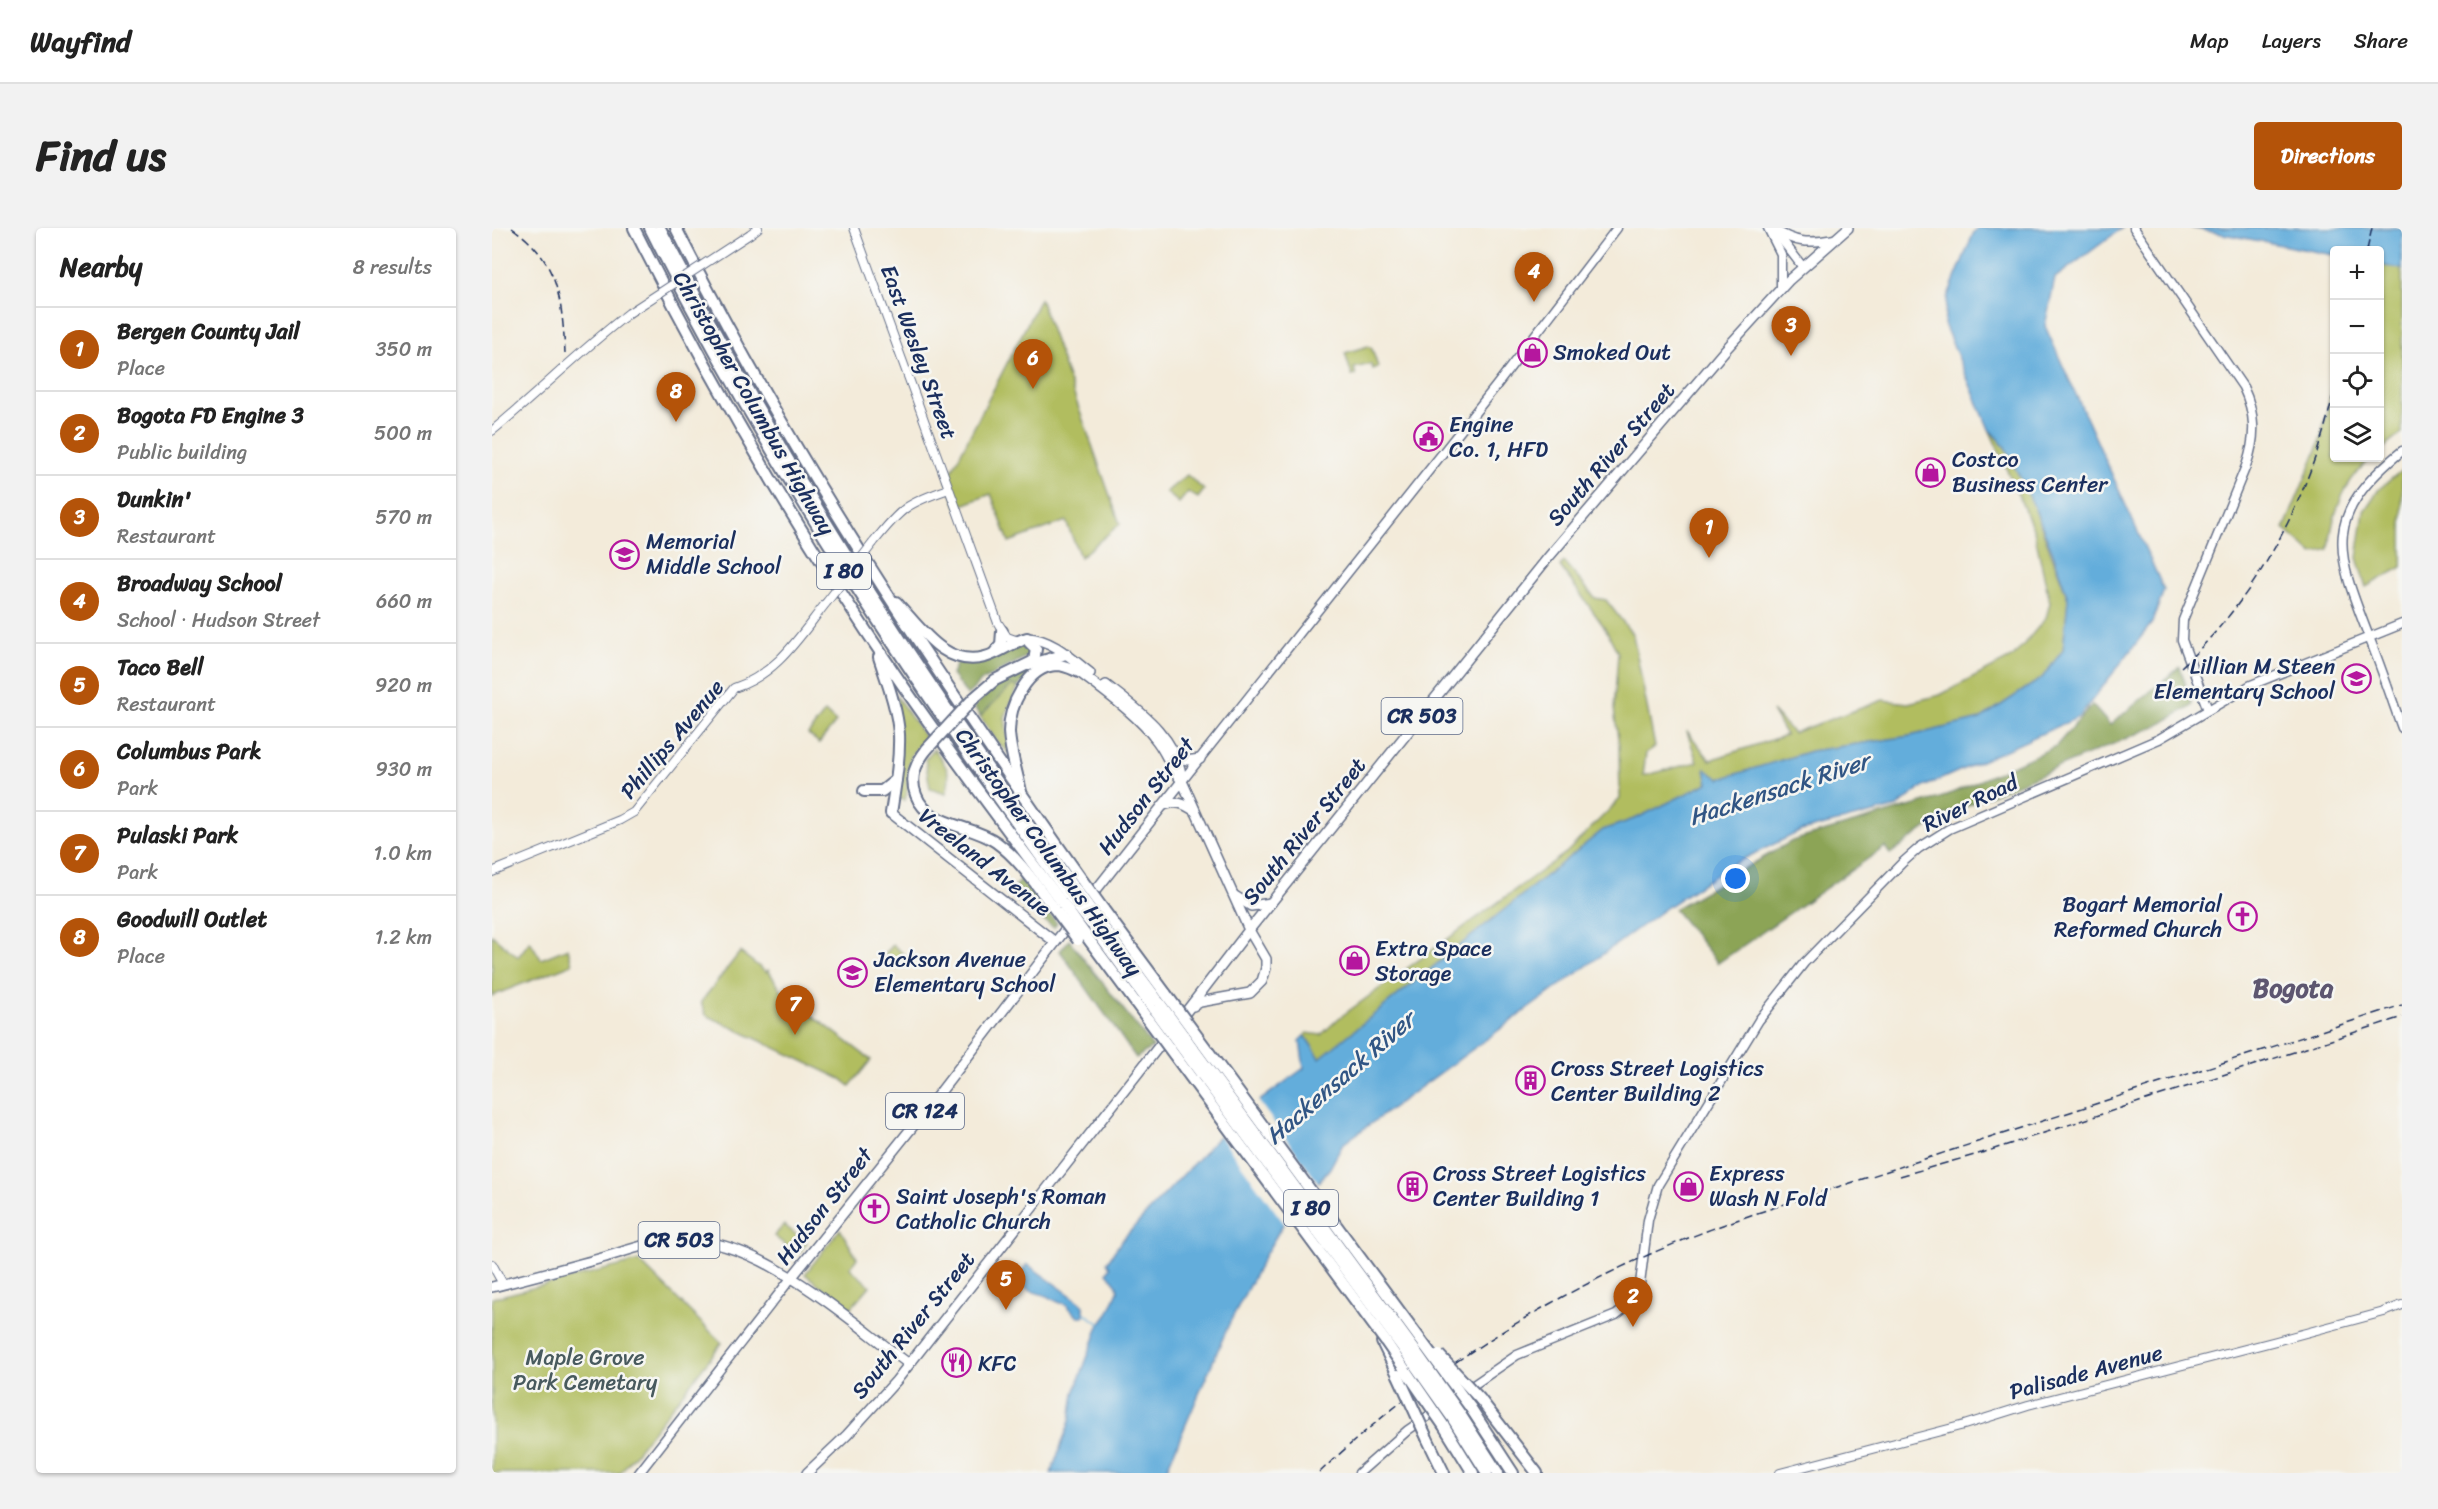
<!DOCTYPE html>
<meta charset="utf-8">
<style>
body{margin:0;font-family:Sriracha,sans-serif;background:#f2f2f2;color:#222}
.controls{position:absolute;right:18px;top:18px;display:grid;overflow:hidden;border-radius:6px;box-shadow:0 2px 4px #0004}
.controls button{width:54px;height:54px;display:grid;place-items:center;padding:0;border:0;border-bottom:2px solid #e0e0e0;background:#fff;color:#222;font:30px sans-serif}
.you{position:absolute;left:1244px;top:651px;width:21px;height:21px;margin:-15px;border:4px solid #fff;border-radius:50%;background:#1a73e8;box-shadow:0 0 0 9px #1a73e833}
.badge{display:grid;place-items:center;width:39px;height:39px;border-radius:50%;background:#b45309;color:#fff;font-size:20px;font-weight:700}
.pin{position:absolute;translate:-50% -50px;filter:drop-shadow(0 2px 3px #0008)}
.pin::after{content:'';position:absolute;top:32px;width:21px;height:18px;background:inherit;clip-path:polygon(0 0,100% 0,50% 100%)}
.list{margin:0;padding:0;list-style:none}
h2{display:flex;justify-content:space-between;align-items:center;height:78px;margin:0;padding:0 24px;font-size:26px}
h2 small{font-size:20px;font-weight:400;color:#767676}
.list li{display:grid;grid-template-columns:39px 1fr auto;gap:18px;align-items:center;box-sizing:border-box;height:84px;padding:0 24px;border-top:2px solid #e0e0e0}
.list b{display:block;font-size:22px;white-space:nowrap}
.list p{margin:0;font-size:20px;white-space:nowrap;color:#767676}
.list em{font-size:20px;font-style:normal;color:#767676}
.icon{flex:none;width:33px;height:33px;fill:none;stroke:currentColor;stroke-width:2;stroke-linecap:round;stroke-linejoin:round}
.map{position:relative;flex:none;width:1910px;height:1245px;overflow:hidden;border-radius:6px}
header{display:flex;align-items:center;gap:36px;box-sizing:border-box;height:84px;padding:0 30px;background:#fff;border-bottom:2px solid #e0e0e0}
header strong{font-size:28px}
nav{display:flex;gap:33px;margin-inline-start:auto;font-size:21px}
.intro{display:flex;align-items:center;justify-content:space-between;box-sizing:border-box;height:144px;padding:0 36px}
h1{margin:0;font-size:42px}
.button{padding:15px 27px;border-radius:6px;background:#b45309;color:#fff;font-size:21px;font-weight:700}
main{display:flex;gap:36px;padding:0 36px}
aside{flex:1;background:#fff;border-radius:6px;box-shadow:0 2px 4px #0004}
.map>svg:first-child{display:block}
.green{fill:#b1bd5f;stroke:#66765e;stroke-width:1.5}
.forest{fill:#8ca456;stroke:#546a5a;stroke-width:1.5}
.water{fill:#63addb;stroke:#3f6e9c;stroke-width:1.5}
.pier{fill:#f3ebda}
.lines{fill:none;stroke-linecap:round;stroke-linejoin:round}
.stream{stroke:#63addb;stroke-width:1.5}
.tertiary-casing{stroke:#677189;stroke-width:10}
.secondary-casing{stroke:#677189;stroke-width:11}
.primary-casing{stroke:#677189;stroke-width:12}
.motorway-casing{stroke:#677189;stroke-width:14}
.tertiary{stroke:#fff;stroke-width:8}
.secondary{stroke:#fff;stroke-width:8}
.primary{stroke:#fff;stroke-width:9}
.motorway{stroke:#fff;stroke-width:10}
.rail{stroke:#1b2f5e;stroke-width:1.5;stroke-dasharray:9 4.5;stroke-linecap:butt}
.tertiary-bridge-casing{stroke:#677189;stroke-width:10;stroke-linecap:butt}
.motorway-bridge-casing{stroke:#677189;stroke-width:14;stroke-linecap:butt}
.tertiary-bridge{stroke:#fff;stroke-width:8}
.motorway-bridge{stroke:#fff;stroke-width:10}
.labels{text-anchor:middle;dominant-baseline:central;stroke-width:5;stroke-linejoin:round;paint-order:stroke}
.shield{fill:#f6f6f2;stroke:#5d6b8a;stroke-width:1.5}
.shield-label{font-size:21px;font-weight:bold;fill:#1b2f5e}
.street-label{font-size:22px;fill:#1b2f5e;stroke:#f6f6f2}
.poi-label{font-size:22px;fill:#1b2f5e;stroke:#f6f6f2;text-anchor:start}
.park-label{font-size:22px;fill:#485a5e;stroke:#f6f6f2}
.water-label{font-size:24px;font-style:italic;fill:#315584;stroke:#f6f6f2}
.quarter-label{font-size:26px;font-weight:bold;fill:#5d5670;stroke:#f6f6f2}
</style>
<header>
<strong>Wayfind</strong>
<nav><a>Map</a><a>Layers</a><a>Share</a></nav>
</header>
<div class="intro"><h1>Find us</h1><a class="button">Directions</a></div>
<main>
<aside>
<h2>Nearby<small>8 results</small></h2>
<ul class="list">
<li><span class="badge">1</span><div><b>Bergen County Jail</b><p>Place</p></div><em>350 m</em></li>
<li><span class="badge">2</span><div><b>Bogota FD Engine 3</b><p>Public building</p></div><em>500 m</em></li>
<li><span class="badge">3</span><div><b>Dunkin'</b><p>Restaurant</p></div><em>570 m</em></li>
<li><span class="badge">4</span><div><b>Broadway School</b><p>School · Hudson Street</p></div><em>660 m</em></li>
<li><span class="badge">5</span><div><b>Taco Bell</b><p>Restaurant</p></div><em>920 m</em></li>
<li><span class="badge">6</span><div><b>Columbus Park</b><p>Park</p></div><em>930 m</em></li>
<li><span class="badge">7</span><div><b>Pulaski Park</b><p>Park</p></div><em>1.0 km</em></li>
<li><span class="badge">8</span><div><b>Goodwill Outlet</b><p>Place</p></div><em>1.2 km</em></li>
</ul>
</aside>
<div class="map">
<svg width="1910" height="1245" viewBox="0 0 1910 1245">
<rect width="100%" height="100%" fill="#f6f6f2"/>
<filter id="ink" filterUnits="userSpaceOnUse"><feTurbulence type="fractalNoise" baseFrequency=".0167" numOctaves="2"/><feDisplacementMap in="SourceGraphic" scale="12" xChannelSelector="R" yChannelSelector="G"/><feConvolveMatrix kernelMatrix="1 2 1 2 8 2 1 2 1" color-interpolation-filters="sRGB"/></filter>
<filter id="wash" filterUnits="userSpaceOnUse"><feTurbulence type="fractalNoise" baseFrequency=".008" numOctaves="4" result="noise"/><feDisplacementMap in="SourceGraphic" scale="24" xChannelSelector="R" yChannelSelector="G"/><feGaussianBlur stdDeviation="1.35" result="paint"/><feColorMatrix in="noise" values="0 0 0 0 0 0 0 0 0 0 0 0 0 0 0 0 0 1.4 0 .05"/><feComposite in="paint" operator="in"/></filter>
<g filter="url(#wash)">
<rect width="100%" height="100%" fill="#f3ebda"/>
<!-- green -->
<g class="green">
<path d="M1888 37 1910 41V205L1888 223Z"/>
<path d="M548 71 628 296 588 329 574 293 517 314 499 266 465 279 455 252Z"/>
<path d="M876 118 880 121 886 139 881 141 879 136 862 140 864 147 860 148 853 125Z"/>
<path d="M1842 151V230H1880C1851 253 1840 285 1837 321L1821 326 1792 301 1827 217Z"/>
<path d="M1497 201 1513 219 1541 276 1576 371 1571 422 1550 450 1488 491 1418 508 1319 523 1228 551 1213 542 1216 555 1145 590 1111 602 828 830 813 808 815 805 829 807 847 790 1075 624 1128 571 1127 518 1122 481 1126 425 1113 400 1068 338 1072 334 1103 370 1114 372 1141 407 1163 519 1154 525 1151 548 1205 534 1195 503 1218 532 1294 507 1280 483 1301 505 1391 472 1416 475 1448 467 1521 429 1554 390 1558 375 1542 303Z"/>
<path d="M1910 242V339L1874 359 1865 330 1872 283 1887 261Z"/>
<path d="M695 247 712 262 706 270 696 264 687 275 674 264Z"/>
<path d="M520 457 526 459 513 489 518 526 505 514 488 488Z"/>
<path d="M405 469 434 510C430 515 424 520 421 525 412 539 419 557 413 572L405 570Z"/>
<path d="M333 484 344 494 327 515 316 506Z"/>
<path d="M442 521C454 538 461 544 454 565L438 560 433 531Z"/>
<path d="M0 707 26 729 38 713 49 731 76 720 80 736 0 768Z"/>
<path d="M401 717 415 729 405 741 390 729Z"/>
<path d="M248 724 274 744 276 742 291 765 379 832 358 858 349 851 214 787 209 774Z"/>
<path d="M292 997 315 1015 308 1024 297 1020 282 1008Z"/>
<path d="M348 1001 365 1030 358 1040 378 1058 358 1081 313 1046Z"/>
<path d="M147 1033 230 1115 128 1245H0V1070Z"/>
</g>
<!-- forest -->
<g class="forest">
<path d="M526 417 535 418 538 427 491 452 475 467 460 447 465 434C489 439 505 429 526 417Z"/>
<path d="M546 439 526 459 520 457 488 488 482 479 502 459Z"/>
<path d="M1688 439 1700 477 1671 495 1452 587 1398 626 1393 619 1226 735 1182 681 1300 613 1451 569 1564 518 1600 477 1618 497Z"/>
<path d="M529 651 565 695 562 700 517 666Z"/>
<path d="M577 712 661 819 644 830 568 723Z"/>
</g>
<!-- water -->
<g class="water">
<path d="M1487 0H1630L1563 50 1553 98 1672 362 1660 395 1587 489 1427 561 1405 579 1309 603 1237 638 1178 677 851 916 838 940 790 998 773 1027 737 1096 673 1245H559L578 1193 582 1165 607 1098 616 1086 626 1063 625 1057 615 1045 618 1039 615 1034 630 1012 744 890 812 840 808 813 813 808 828 830 1111 602 1145 590 1216 555 1213 541 1228 551 1319 523 1418 508 1488 491 1550 450 1571 422 1576 371 1561 325 1541 276 1513 219 1497 201 1452 96 1455 70 1482 4Z"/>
<path d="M1699 0H1910V41L1888 37V22H1842V27Z"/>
<path d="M535 1036 588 1074 592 1078V1088H585L574 1076C564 1076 561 1069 552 1067 540 1063 530 1063 526 1049Z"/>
</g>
<!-- pier -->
<path class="pier" d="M765 871 828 957 794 998 726 905 742 888Z"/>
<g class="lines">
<!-- stream -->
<path class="stream" d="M593 1085 609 1097"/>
</g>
</g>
<g filter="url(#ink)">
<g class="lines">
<defs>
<g id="tertiary">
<path d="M362 0 506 395 515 409 529 414"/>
<path d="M258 6 266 0"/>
<path d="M0 203C46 165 89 122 137 85"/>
<path d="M381 315C409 280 415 275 457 261"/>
<path d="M0 644 128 592 142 584 242 460C285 446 307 409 334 375"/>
<path d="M0 1036 11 1056"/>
<path d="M1288 1245 1472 1197 1536 1177 1784 1113 1892 1084 1910 1077"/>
</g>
<g id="secondary">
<path d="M1276 0 1289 26V61"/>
<path d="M1279 0C1304 15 1314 16 1343 11"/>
<path d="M1642 0 1751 159C1764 186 1764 210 1754 238L1691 392 1690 412 1716 482"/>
<path d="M1287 8 1310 38"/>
<path d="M1910 223C1830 288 1843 322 1877 409 1889 439 1899 469 1910 500"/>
<path d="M690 553 1004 158 1125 0"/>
<path d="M147 1245 300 1049"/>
<path d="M867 1245 916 1202 1025 1127 1124 1087 1139 1075 1148 1056 1156 992 1166 957 1267 792 1312 735 1410 635 1427 620 1457 601 1667 511 1759 457 1910 396"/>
</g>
<g id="primary">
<path d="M535 410C560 411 579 430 598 445"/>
<path d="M587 444C614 465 645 486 665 513 675 526 679 541 690 553L757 702 774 731V740L770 753 758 765 708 774 701 778"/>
<path d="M614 457C646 482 686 509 690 553"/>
<path d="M683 526C691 533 698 533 708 531"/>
<path d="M672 577C685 572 692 576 703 583"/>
<path d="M399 585 563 714"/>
<path d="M743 668 759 678 779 675"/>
<path d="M597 671 690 553"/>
<path d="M687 793 757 702 1055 331 1234 121 1297 52 1356 0"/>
<path d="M300 1049 450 862 579 694"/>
<path d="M0 1059C37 1050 73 1040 110 1030 134 1023 160 1013 185 1012 266 1007 355 1091 417 1136"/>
<path d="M315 1245 355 1207 404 1153 675 808"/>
</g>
<g id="motorway">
<path d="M142 0C219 154 306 304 403 446 456 524 514 600 571 676"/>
<path d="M158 0C277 237 421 454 577 668"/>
<path d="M168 0C288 233 426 450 583 660"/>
<path d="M184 0C301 232 440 440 590 652"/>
<path d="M404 374C428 399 453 440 493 429 508 425 520 414 535 410"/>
<path d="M503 424 509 417 510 403"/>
<path d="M387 429C395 454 405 479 407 506 408 532 403 559 399 585"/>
<path d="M537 437 574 426"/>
<path d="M482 470 503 452 542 433 544 421 537 414"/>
<path d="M435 521C424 535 417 549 424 567 436 599 479 596 504 614 529 632 546 660 565 684"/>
<path d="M372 563H390L404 552"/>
<path d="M529 564C525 544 518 524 517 504 517 478 535 438 565 437 573 437 580 441 587 444"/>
<path d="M611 681 674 766"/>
<path d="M604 689 667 774"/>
<path d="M599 696 662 782"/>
<path d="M592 705 655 790"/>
<path d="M890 1114 906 1147"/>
<path d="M988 1171 1045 1245"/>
<path d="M978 1179 1021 1245"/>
<path d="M968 1186 1006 1245"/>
<path d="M961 1191 995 1245"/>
<path d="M952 1198 981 1245"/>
<path d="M935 1210 952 1245"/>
</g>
</defs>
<!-- tertiary casing -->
<use href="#tertiary" class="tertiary-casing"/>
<!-- secondary casing -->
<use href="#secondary" class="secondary-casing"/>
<!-- primary casing -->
<use href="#primary" class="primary-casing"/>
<!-- motorway casing -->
<use href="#motorway" class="motorway-casing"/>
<!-- tertiary -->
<use href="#tertiary" class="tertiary"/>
<!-- secondary -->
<use href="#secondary" class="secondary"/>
<!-- primary -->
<use href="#primary" class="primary"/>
<!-- motorway -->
<use href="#motorway" class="motorway"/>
<!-- rail -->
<g class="rail">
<path d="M20 0C67 32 70 73 73 125"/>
<path d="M1875 22 1880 0"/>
<path d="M1689 439C1768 367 1819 266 1842 163"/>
<path d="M1408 948 1493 924 1910 789"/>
<path d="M827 1245C950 1128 1099 1041 1259 987L1910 777"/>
</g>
<defs>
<g id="tertiary-bridge">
<path d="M137 85 258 6"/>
<path d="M334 375 381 315"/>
</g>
<g id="motorway-bridge">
<path d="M435 521 482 470"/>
<path d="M590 652 611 681"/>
<path d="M583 660 604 689"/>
<path d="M577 668 599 696"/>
<path d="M571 676 592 705"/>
<path d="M565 684 586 712"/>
<path d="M674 766 978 1179"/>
<path d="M667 774 922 1121 968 1186"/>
<path d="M662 782 910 1119 961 1191"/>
<path d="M655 790 894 1114 952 1198"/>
<path d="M947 1127 988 1171"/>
<path d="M906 1147 935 1210"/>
</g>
</defs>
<!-- tertiary-bridge casing -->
<use href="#tertiary-bridge" class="tertiary-bridge-casing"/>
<!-- motorway-bridge casing -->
<use href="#motorway-bridge" class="motorway-bridge-casing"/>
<!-- tertiary-bridge -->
<use href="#tertiary-bridge" class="tertiary-bridge"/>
<!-- motorway-bridge -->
<use href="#motorway-bridge" class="motorway-bridge"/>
</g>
</g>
<!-- icons -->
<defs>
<symbol id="shop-ring" viewBox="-11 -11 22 22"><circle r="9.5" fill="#f6f6f2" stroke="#b5179e" stroke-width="1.5"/><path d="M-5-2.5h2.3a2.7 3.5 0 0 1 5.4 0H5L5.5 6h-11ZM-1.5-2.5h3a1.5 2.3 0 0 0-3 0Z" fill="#b5179e"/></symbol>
<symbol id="civic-ring" viewBox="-11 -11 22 22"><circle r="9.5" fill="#f6f6f2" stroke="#b5179e" stroke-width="1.5"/><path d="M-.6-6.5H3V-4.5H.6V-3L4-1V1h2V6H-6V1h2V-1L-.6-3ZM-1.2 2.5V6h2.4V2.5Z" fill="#b5179e"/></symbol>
<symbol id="school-ring" viewBox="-11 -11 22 22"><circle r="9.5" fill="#f6f6f2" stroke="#b5179e" stroke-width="1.5"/><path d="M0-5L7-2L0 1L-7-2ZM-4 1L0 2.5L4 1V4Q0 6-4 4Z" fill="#b5179e"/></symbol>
<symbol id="church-ring" viewBox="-11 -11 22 22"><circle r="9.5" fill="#f6f6f2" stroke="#b5179e" stroke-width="1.5"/><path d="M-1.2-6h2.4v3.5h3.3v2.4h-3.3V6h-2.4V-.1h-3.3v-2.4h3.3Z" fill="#b5179e"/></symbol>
<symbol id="building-ring" viewBox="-11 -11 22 22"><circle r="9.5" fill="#f6f6f2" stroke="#b5179e" stroke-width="1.5"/><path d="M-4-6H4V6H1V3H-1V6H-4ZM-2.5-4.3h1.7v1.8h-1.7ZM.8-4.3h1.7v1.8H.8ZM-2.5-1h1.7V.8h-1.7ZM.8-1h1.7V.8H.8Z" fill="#b5179e"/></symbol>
<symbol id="restaurant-ring" viewBox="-11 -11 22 22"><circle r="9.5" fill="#f6f6f2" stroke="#b5179e" stroke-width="1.5"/><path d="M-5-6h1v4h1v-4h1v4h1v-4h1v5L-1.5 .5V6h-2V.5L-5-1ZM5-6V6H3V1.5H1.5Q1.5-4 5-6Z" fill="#b5179e"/></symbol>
</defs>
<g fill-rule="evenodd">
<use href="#shop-ring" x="1024" y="108" width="33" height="33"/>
<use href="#civic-ring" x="920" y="192" width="33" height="33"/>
<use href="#shop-ring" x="1422" y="228" width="33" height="33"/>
<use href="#school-ring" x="116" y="310" width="33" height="33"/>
<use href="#school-ring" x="1848" y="434" width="33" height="33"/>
<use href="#church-ring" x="1734" y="672" width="33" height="33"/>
<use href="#shop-ring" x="846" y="716" width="33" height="33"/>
<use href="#school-ring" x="344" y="728" width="33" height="33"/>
<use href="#building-ring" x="1022" y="836" width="33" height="33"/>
<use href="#building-ring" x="904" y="942" width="33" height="33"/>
<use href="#shop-ring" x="1180" y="942" width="33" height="33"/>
<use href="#church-ring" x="366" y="964" width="33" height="33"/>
<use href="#restaurant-ring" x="448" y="1118" width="33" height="33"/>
</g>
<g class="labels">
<!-- shield labels -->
<g class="shield">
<rect x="325" y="325" width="54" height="36" rx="4.5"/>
<rect x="889.5" y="470" width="81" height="36" rx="4.5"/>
<rect x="394" y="865" width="78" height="36" rx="4.5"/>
<rect x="792" y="962" width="54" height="36" rx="4.5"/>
<rect x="146.5" y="994" width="81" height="36" rx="4.5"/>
</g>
<g class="shield-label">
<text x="352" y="343">I 80</text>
<text x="930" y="488">CR 503</text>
<text x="433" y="883">CR 124</text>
<text x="819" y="980">I 80</text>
<text x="187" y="1012">CR 503</text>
</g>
<!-- street labels -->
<g class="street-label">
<text transform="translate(427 124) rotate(70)">East Wesley Street</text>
<text transform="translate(262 175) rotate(60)">Christopher Columbus Highway</text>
<text transform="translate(1119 226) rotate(-49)">South River Street</text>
<text transform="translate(180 511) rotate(-50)">Phillips Avenue</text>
<text transform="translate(654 568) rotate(-52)">Hudson Street</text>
<text transform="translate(1478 575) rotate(-26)">River Road</text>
<text transform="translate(812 603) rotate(-51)">South River Street</text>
<text transform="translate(557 624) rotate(54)">Christopher Columbus Highway</text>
<text transform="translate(493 634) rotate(38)">Vreeland Avenue</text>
<text transform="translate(332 978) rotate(-52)">Hudson Street</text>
<text transform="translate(421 1097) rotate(-51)">South River Street</text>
<text transform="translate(1594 1144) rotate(-15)">Palisade Avenue</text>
</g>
<!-- poi labels -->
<g class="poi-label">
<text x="1061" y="124">Smoked Out</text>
<text x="957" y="196">Engine<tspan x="957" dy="25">Co. 1, HFD</tspan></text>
<text x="1460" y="231">Costco<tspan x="1460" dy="25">Business Center</tspan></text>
<text x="154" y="313">Memorial<tspan x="154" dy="25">Middle School</tspan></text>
<text x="1843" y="438" text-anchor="end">Lillian M Steen<tspan x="1843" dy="25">Elementary School</tspan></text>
<text x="1730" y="676" text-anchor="end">Bogart Memorial<tspan x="1730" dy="25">Reformed Church</tspan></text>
<text x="883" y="720">Extra Space<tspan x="883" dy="25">Storage</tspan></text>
<text x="382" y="731">Jackson Avenue<tspan x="382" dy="25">Elementary School</tspan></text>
<text x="1059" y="840">Cross Street Logistics<tspan x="1059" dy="25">Center Building 2</tspan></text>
<text x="941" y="945">Cross Street Logistics<tspan x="941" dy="25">Center Building 1</tspan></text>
<text x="1217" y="945">Express<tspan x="1217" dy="25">Wash N Fold</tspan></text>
<text x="404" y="968">Saint Joseph's Roman<tspan x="404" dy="25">Catholic Church</tspan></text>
<text x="486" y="1135">KFC</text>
</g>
<!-- park labels -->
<g class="park-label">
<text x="93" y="1129">Maple Grove<tspan x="93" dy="25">Park Cemetary</tspan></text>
</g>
<!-- water labels -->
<g class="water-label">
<text transform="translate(1287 561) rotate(-18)">Hackensack River</text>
<text transform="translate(848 850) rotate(-41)">Hackensack River</text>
</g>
<!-- quarter labels -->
<g class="quarter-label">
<text x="1801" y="760">Bogota</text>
</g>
</g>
</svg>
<div class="controls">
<button>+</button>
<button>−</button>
<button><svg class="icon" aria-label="locate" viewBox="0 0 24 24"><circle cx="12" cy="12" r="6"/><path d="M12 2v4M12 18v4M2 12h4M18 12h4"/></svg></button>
<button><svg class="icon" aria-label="layers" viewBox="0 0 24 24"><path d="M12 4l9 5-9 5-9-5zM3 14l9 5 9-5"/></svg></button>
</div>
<div class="you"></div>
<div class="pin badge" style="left:1217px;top:330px">1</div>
<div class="pin badge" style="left:1141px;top:1099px">2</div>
<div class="pin badge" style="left:1299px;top:128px">3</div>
<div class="pin badge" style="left:1042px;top:74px">4</div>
<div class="pin badge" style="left:514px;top:1082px">5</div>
<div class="pin badge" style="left:541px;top:161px">6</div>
<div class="pin badge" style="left:303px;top:807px">7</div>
<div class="pin badge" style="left:184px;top:194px">8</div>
</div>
</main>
